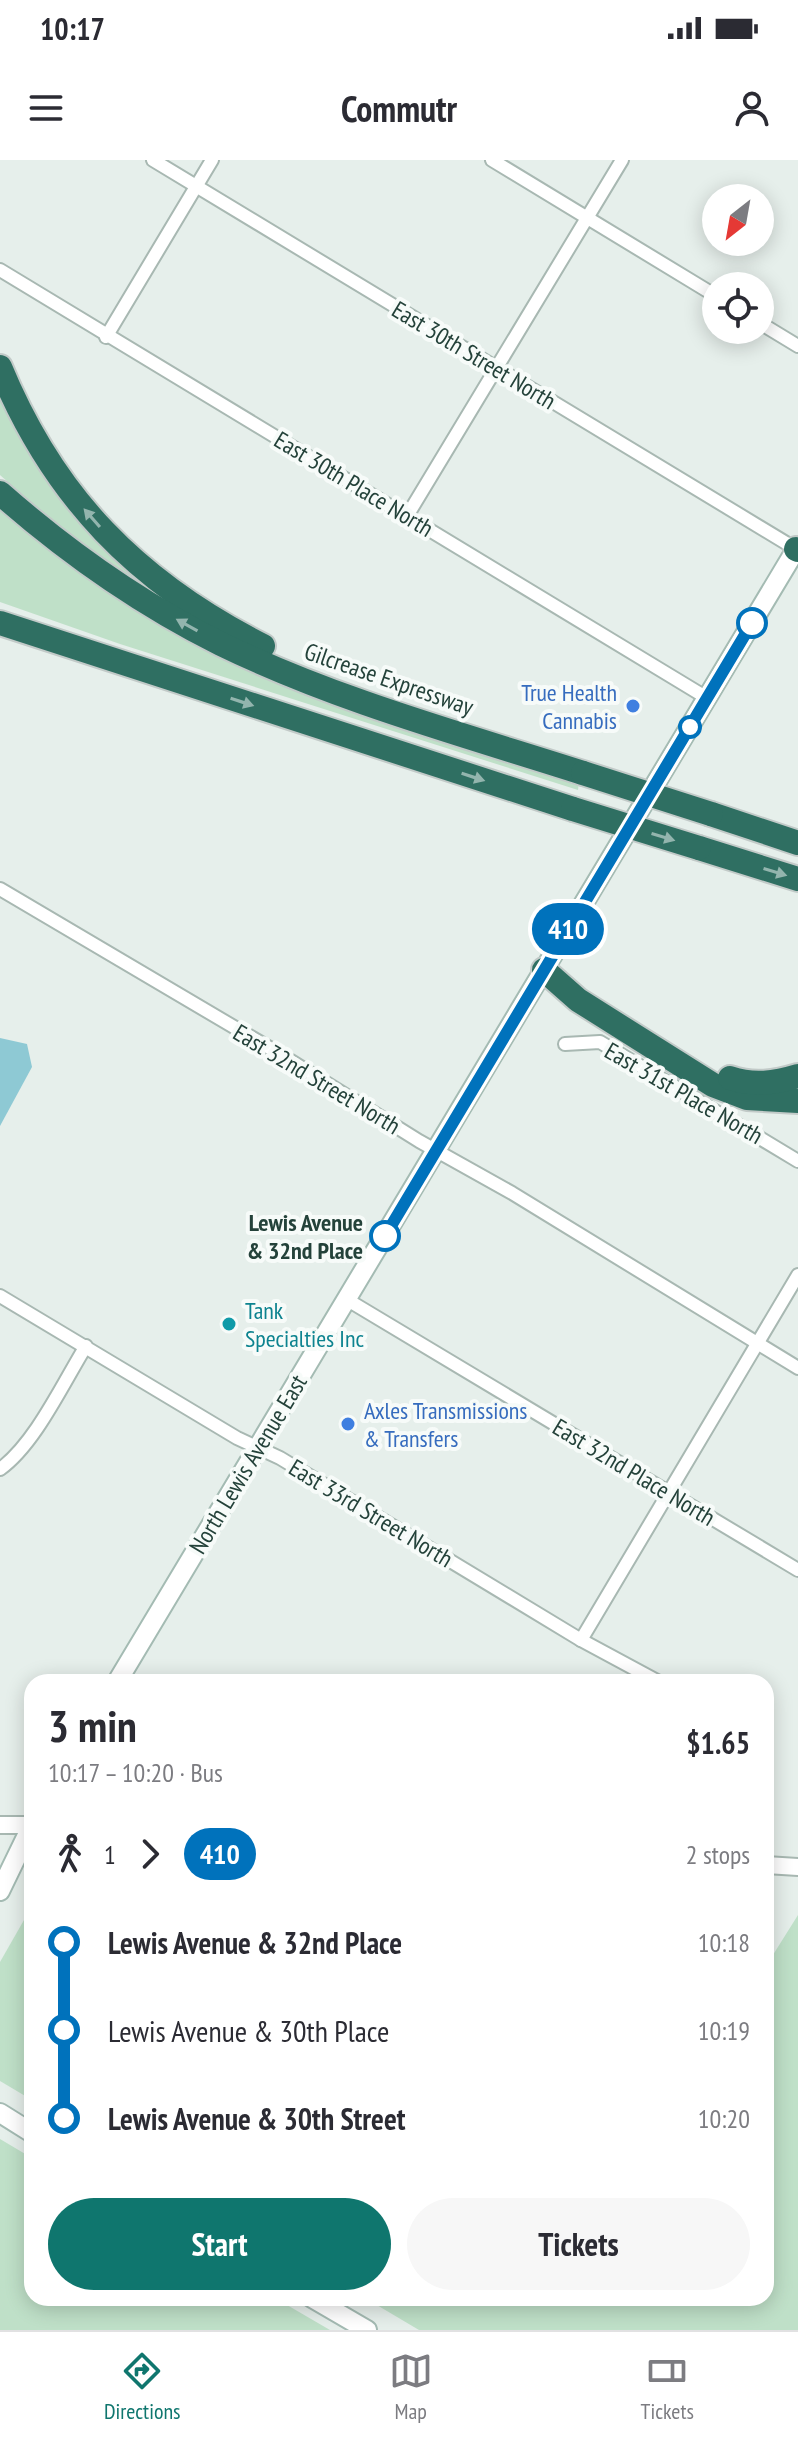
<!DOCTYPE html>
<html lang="en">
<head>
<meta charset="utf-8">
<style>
	:root { --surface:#fff; --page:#f7f7f7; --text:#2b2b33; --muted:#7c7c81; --line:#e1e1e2; --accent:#0f766e }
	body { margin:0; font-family:"PT Sans Narrow",sans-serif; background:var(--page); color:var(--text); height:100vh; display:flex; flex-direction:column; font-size:30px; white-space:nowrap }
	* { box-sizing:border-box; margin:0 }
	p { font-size:26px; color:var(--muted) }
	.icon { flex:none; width:44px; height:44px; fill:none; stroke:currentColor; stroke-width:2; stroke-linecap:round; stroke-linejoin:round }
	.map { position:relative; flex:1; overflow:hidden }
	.panel { position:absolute; left:24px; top:1514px; width:750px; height:632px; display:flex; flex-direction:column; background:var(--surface); border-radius:24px; box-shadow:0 4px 20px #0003 }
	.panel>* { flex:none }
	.badge { padding:0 16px; border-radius:26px; font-size:28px; line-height:52px }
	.needle { width:52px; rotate:211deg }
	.fabs { position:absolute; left:702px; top:24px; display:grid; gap:16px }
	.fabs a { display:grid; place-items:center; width:72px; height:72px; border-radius:50%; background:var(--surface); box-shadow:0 4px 20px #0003; font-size:40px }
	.map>.badge { position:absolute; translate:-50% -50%; box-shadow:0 0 0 4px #fff }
	.legs { display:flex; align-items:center; gap:12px; height:88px; padding:0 24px; font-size:26px }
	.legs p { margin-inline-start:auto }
	.overview { display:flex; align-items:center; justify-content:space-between; height:136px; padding:0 24px }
	h1 { font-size:44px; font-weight:600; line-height:60px }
	.button { display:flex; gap:16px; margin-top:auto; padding:16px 24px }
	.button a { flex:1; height:92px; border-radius:48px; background:var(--accent); color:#fff; font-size:32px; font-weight:600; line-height:92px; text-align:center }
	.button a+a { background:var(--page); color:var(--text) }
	ul { padding:0 24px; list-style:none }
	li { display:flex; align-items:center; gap:28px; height:88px; font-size:30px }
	li i { display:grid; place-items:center; width:12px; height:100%; margin:0 10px; background:currentColor }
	li i::after { content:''; width:20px; height:20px; margin:-10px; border:6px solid; border-radius:50%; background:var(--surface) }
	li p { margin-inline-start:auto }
	li:first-child i { background:linear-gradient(#0000 50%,currentColor 0) }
	li:last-child i { background:linear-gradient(currentColor 50%,#0000 0) }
	.status { display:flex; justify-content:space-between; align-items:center; height:56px; padding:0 40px; background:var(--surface); direction:ltr }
	.status svg { height:22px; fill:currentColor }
	header { display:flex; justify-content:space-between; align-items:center; height:104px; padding:0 24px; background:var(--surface); font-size:36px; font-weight:600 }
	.menu { display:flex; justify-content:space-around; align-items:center; height:112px; border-top:2px solid var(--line); background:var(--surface); font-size:22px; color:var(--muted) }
	.menu a { display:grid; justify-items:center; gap:4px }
	.menu .active { color:var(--accent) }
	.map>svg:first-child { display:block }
</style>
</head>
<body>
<div class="status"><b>10:17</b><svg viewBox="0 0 49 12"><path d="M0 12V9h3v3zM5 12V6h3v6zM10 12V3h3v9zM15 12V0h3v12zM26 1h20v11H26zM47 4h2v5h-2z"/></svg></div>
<header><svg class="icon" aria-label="menu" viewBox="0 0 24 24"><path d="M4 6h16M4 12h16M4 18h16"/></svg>Commutr<svg class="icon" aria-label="person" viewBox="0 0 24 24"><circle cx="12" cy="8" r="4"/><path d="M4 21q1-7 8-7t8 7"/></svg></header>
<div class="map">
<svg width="798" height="2170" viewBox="0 0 798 2170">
	<rect width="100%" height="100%" fill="#e6efeb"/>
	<g fill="#bfe0c8">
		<polygon points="0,223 142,418 139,424 51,360 0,315"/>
		<polygon points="0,343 126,442 579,622 578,630 120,484 0,442"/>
		<polygon points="32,1746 32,1940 0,1921 0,1802"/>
		<polygon points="798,1755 798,2170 419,2170 365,2138 766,2138 766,1806"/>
		<polygon points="0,1979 32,1998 32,2138 275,2138 330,2170 0,2170"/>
	</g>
	<polygon fill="#8ec9d4" points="0,878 27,884 32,907 0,966"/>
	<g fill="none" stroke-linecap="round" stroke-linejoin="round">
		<defs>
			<g id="minor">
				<polyline points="153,0 796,389"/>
				<polyline points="492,0 716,136"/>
				<polyline points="0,110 707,538"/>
				<polyline points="760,163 798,186"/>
				<polyline points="106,177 212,0"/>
				<polyline points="407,356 622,0"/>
				<polyline points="0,729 283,896 419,981 512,1033 798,1208"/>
				<polyline points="565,884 600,882 798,1001"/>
				<polyline points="0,1136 237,1278 280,1298 581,1480 659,1522"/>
				<polyline points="346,1139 798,1410"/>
				<path d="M0,1309C35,1284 63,1223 86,1186"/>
				<polyline points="581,1480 798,1115"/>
			</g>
			<g id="tertiary">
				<polyline points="0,1665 32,1665"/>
				<polyline points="766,1705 798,1707"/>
			</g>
			<g id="secondary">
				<polyline points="117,1522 798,386"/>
				<polyline points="0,1731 32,1665"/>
				<polyline points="0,1953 32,1973"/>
				<polyline points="312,2138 367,2170"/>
			</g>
			<g id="motorway">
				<path d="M0,207C54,338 137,422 263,486"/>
				<path d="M0,333C67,392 141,444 221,484C336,540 461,574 583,613"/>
				<polyline points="796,389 798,390"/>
				<polyline points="0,463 573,649"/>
				<polyline points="711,654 798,683"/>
				<polyline points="699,688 798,719"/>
				<polyline points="544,810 578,840 713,925 747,938 798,941"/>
				<path d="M730,918C753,926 775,923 798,916"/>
			</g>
		</defs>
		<use href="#minor" stroke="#a8b8b2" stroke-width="16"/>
		<use href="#tertiary" stroke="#a8b8b2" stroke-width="20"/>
		<use href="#secondary" stroke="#a4bbb3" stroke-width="22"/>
		<use href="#motorway" stroke="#c2cac8" stroke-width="28"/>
		<use href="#minor" stroke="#fff" stroke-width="12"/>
		<use href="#tertiary" stroke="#fff" stroke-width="16"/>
		<use href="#secondary" stroke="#fff" stroke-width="18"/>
		<use href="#motorway" stroke="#2f6f62" stroke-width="24"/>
		<defs>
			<g id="motorway-bridge">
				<polyline points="583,613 711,654"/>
				<polyline points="573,649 699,688"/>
			</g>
		</defs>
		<use href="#motorway-bridge" stroke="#c2cac8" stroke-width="28" stroke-linecap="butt"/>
		<use href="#motorway-bridge" stroke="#2f6f62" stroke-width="24"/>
	</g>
	<defs><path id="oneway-solid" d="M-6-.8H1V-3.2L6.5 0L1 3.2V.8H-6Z" transform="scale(2)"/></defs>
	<g fill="#93b5ae">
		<use href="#oneway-solid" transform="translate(92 358) rotate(-131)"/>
		<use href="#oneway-solid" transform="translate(187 465) rotate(-151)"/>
		<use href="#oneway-solid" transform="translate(242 542) rotate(18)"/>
		<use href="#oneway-solid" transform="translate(473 617) rotate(18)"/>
		<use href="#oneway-solid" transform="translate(663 677) rotate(17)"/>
		<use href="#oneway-solid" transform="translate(775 712) rotate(17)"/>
	</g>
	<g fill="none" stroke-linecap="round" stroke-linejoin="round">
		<defs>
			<polyline id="line-1" points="385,1076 752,463"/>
		</defs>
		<use href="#line-1" stroke="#fff" stroke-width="18"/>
		<use href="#line-1" stroke="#0072bc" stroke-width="12"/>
	</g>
	<g fill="#fff" stroke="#0072bc" stroke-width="4">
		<circle cx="752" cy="463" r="14"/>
		<circle cx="690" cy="567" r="10"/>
		<circle cx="385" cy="1076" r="14"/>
	</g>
	<g fill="#3f7fe0" stroke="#f7fbf9" stroke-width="3">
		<circle cx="633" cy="546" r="8"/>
		<circle cx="348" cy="1264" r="8"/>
	</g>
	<circle fill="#0f9aa8" stroke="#f7fbf9" stroke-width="3" cx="229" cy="1164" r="8"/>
	<g text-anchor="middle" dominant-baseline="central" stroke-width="8" stroke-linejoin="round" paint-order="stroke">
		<g font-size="24" fill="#24423a" stroke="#f7fbf9">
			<text transform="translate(474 195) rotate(31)">East 30th Street North</text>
			<text transform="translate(354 324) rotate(31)">East 30th Place North</text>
			<text transform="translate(389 519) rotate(19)">Gilcrease Expressway</text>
			<text transform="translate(317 919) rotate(31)">East 32nd Street North</text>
			<text transform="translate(684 933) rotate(30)">East 31st Place North</text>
			<text transform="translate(248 1304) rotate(-59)">North Lewis Avenue East</text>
			<text transform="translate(634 1312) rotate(31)">East 32nd Place North</text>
			<text transform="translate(371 1353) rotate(31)">East 33rd Street North</text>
		</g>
		<g font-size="24" fill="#366cbe" stroke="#f7fbf9" text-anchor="end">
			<text x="617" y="532">True Health<tspan x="617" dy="28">Cannabis</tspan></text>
			<text x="364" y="1250" text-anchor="start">Axles Transmissions<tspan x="364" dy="28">&amp; Transfers</tspan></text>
		</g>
		<g font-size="24" font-weight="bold" fill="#24423a" stroke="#f7fbf9" text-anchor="end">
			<text x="363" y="1062">Lewis Avenue<tspan x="363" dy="28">&amp; 32nd Place</tspan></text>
		</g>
		<g font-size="24" fill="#0d838f" stroke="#f7fbf9" text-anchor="start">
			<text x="245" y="1150">Tank<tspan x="245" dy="28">Specialties Inc</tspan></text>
		</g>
	</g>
</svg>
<div class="fabs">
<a><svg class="needle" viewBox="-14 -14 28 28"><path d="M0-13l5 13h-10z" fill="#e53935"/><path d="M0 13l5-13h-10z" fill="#7c7c81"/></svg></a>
<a><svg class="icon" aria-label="locate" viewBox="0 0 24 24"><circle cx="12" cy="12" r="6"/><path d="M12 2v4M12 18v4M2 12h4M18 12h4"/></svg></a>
</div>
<b class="badge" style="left:568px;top:769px;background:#0072bc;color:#fff">410</b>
<section class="panel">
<div class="overview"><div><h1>3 min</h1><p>10:17 – 10:20 · Bus</p></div><b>$1.65</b></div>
<div class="legs"><svg class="icon" aria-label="walk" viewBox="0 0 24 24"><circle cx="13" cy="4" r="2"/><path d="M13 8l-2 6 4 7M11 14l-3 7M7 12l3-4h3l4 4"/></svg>1<svg class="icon" aria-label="forward" viewBox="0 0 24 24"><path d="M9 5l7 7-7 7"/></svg><b class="badge" style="background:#0072bc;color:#fff">410</b><p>2 stops</p></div>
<ul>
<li><i style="color:#0072bc"></i><b>Lewis Avenue &amp; 32nd Place</b><p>10:18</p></li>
<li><i style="color:#0072bc"></i><span>Lewis Avenue &amp; 30th Place</span><p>10:19</p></li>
<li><i style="color:#0072bc"></i><b>Lewis Avenue &amp; 30th Street</b><p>10:20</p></li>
</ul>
<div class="button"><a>Start</a><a>Tickets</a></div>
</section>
</div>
<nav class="menu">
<a class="active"><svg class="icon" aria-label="directions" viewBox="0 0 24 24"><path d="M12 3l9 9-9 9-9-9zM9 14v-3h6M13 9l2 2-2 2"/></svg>Directions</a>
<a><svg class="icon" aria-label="map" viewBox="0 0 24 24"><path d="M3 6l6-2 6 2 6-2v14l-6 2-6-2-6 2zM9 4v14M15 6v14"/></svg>Map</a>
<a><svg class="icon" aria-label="tickets" viewBox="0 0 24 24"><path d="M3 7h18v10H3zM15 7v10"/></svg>Tickets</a>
</nav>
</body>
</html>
